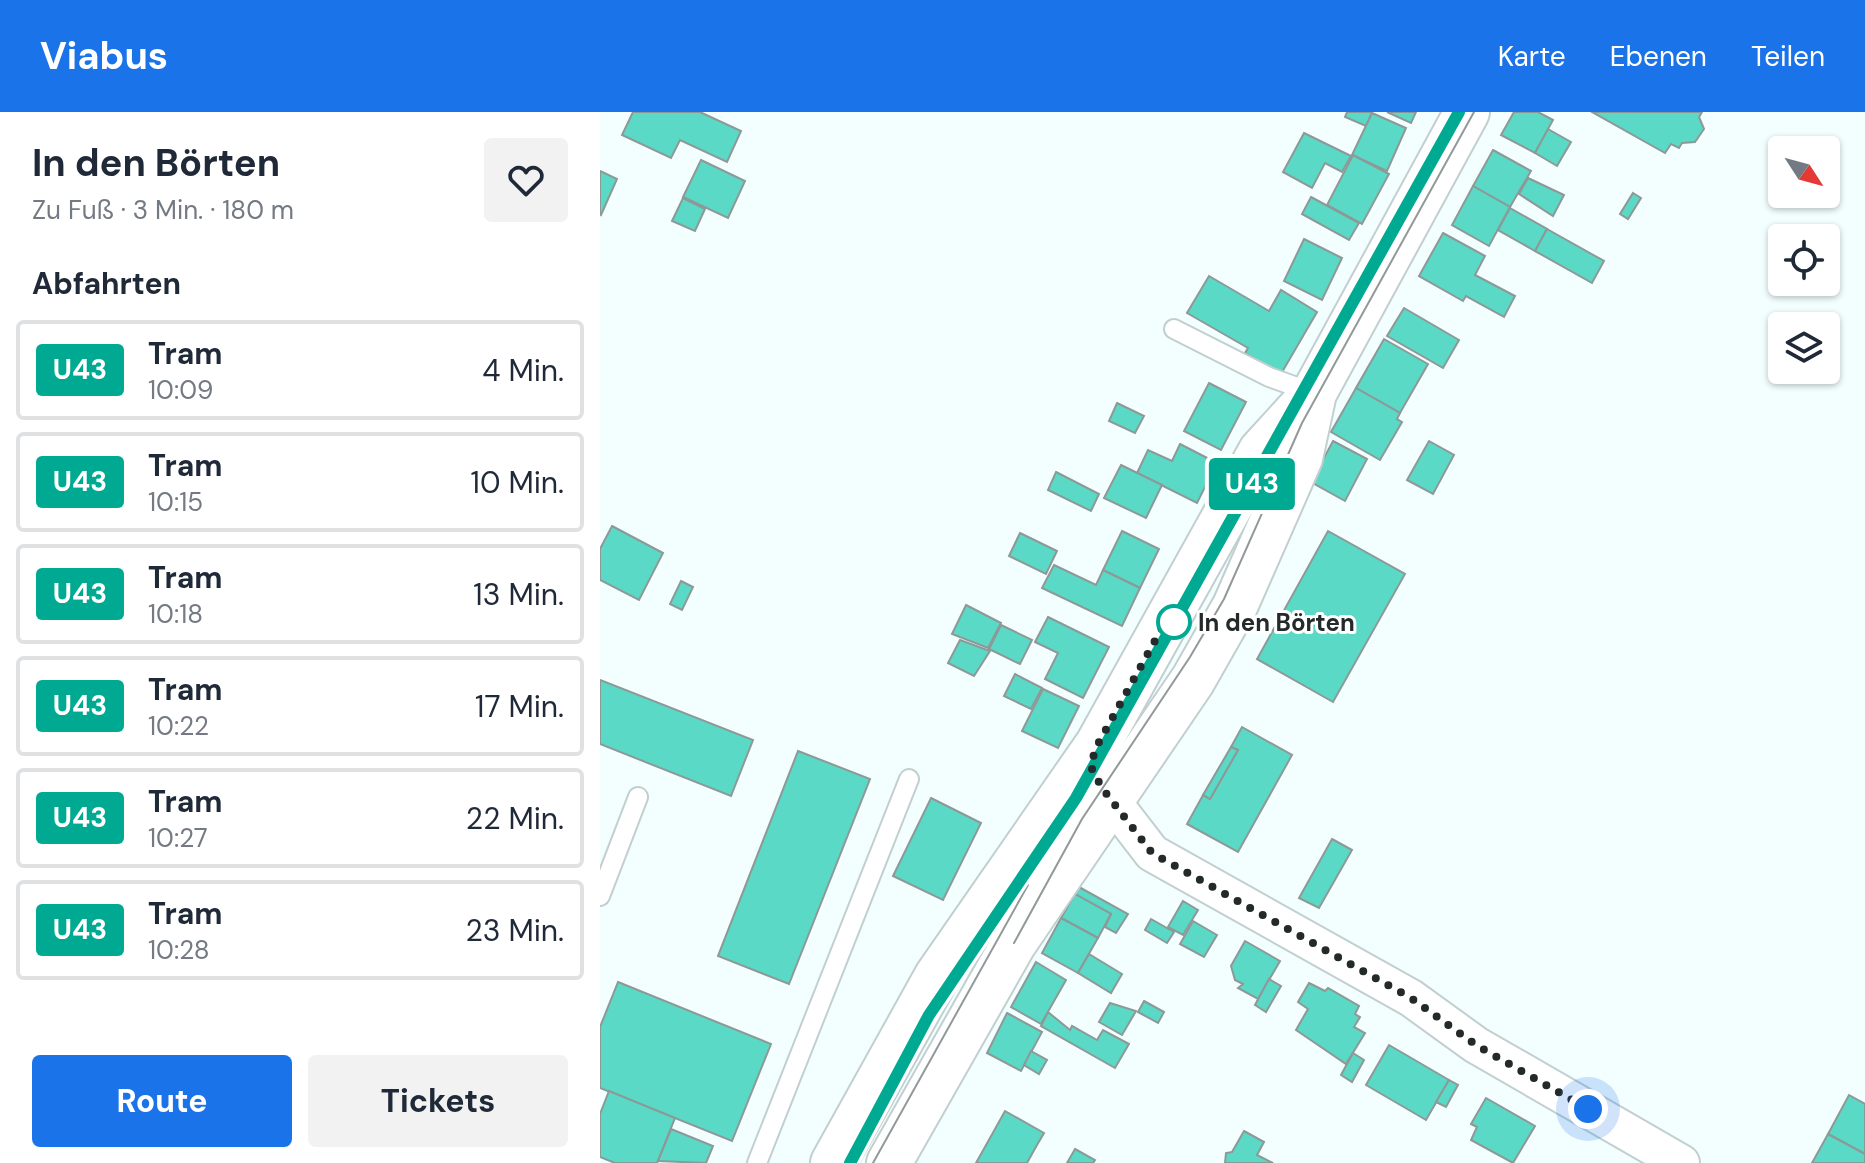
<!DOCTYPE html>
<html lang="de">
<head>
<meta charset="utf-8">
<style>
	:root { --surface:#fff; --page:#f2f2f3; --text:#1f2937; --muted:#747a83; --line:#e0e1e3; --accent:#1a73e8 }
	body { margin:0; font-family:"DM Sans",sans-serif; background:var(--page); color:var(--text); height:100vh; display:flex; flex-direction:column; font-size:30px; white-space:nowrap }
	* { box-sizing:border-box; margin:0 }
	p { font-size:26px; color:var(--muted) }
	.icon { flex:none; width:44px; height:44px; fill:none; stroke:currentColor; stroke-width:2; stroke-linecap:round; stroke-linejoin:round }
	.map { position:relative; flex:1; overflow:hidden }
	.details { display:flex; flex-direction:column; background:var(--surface); width:600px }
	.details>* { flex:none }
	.badge { padding:0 16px; border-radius:6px; font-size:28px; line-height:52px }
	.needle { width:52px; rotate:126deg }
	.tools { position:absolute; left:1168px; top:24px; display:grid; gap:16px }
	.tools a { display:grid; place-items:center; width:72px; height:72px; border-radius:8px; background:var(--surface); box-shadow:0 2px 6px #0004; font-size:40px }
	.you { position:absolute; width:40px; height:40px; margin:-20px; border:6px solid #fff; border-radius:50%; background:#1a73e8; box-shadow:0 0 0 12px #1a73e833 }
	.map>.badge { position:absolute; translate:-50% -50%; box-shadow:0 0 0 4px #fff }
	h2 { padding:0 32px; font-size:30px; line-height:72px }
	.round { display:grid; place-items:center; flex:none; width:84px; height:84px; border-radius:8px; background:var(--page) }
	.head { display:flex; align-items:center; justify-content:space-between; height:136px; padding:0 32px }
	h1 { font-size:38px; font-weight:700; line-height:60px }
	.primary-button { display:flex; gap:16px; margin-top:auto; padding:16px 32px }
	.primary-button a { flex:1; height:92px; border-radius:8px; background:var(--accent); color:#fff; font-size:32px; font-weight:700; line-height:92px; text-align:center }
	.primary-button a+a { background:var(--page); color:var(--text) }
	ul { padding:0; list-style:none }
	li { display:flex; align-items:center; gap:24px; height:100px; margin:0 16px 12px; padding:0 16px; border:4px solid var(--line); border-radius:8px }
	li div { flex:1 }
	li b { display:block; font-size:30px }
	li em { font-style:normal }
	li .badge { min-width:88px; font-weight:700; text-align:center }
	header { display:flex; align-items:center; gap:48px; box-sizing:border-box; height:112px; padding:0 40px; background:var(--accent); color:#fff }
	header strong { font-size:38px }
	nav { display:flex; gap:44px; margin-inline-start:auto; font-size:28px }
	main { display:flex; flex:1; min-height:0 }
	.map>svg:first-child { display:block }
</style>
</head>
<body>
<header>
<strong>Viabus</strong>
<nav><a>Karte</a><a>Ebenen</a><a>Teilen</a></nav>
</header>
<main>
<section class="details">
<div class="head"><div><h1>In den Börten</h1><p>Zu Fuß · 3 Min. · 180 m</p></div><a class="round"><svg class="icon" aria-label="heart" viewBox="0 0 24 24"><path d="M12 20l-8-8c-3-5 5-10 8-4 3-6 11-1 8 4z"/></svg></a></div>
<h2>Abfahrten</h2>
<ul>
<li><span class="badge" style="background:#00a991;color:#fff">U43</span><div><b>Tram</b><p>10:09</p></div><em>4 Min.</em></li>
<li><span class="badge" style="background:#00a991;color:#fff">U43</span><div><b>Tram</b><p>10:15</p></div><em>10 Min.</em></li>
<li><span class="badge" style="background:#00a991;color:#fff">U43</span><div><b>Tram</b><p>10:18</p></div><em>13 Min.</em></li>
<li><span class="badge" style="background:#00a991;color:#fff">U43</span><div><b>Tram</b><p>10:22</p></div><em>17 Min.</em></li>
<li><span class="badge" style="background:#00a991;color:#fff">U43</span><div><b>Tram</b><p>10:27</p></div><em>22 Min.</em></li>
<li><span class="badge" style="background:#00a991;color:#fff">U43</span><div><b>Tram</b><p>10:28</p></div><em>23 Min.</em></li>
</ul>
<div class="primary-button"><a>Route</a><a>Tickets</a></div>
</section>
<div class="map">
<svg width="1265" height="1051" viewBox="0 0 1265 1051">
	<rect width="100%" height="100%" fill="#f3feff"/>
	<g fill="#5ad9c6" stroke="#8d9997" stroke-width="2">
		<polygon points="33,0 100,0 141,19 127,50 80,28 71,46 22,23"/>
		<polygon points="747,0 770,0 772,1 766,14 745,5"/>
		<polygon points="787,0 816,0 811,11"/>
		<polygon points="914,0 938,0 953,8 935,41 901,23"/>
		<polygon points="992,0 1102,0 1099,5 1104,17 1095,30 1082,31 1079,36 1071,32 1065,41"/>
		<polygon points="772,1 806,16 787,59 752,43"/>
		<polygon points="948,17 971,30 957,54 935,41"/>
		<polygon points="704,21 751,44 742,60 725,51 712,76 683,60"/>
		<polygon points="893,38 931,59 910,95 873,74"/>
		<polygon points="753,43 789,62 762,112 727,93"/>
		<polygon points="101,48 145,69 128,106 83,85"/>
		<polygon points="0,59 17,67 1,103 0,102"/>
		<polygon points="928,66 964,83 953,104 919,82"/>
		<polygon points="873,74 910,95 889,134 852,113"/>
		<polygon points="1033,81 1041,86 1028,107 1020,102"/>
		<polygon points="711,85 759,111 749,128 702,102"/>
		<polygon points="83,86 105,97 95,119 72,109"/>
		<polygon points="910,96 947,117 935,139 898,118"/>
		<polygon points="947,117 1004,149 992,171 935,139"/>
		<polygon points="843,121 885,144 875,163 915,184 904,205 866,184 863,189 819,164"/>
		<polygon points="704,127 742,146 722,188 684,169"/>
		<polygon points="609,164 669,199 681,178 717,200 681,262 645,241 648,236 587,201"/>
		<polygon points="804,196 859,228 843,256 787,224"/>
		<polygon points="784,227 828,252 800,301 756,276"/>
		<polygon points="609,271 646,290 621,338 584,319"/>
		<polygon points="756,276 800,301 797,307 802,310 780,348 731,320"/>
		<polygon points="517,291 544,304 535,321 509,309"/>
		<polygon points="733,329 767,347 745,389 711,370"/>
		<polygon points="829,329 854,343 833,382 807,368"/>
		<polygon points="580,332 617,351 597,391 537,361 548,338 572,349"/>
		<polygon points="521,353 562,373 546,406 504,386"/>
		<polygon points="456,360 499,382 491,399 448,378"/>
		<polygon points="12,414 63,441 39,488 0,468 0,437"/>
		<polygon points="522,419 559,437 540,476 503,458"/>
		<polygon points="728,419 805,462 733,590 657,547"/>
		<polygon points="420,421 457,439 446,462 409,444"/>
		<polygon points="454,453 496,473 503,458 540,476 522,514 442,476"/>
		<polygon points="81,469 93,475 82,498 70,492"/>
		<polygon points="366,493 401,511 388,536 352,522"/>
		<polygon points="448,505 509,535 483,586 445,567 458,541 435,530"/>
		<polygon points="401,513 432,528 420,552 389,537"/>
		<polygon points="360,528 390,539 374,564 348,551"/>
		<polygon points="415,562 442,576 431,597 404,584"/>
		<polygon points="0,568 153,628 131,684 0,632"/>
		<polygon points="443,577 479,594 458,636 422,619"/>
		<polygon points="642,615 692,643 638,740 587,712 603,683 610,687 638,638 631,635"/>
		<polygon points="631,635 638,638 610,687 603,683"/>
		<polygon points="198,639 270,667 189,872 118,844"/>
		<polygon points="331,686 381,711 343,788 293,764"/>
		<polygon points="732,727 752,738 719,796 699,786"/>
		<polygon points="479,775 528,802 516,821 505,815 511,802 475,782"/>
		<polygon points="475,782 511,802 498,826 461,806"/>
		<polygon points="583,789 598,798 583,823 568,815"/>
		<polygon points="461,806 498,826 478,861 442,841"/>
		<polygon points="551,807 574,820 567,831 545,818"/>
		<polygon points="593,809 617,823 604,845 580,832"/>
		<polygon points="645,829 680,849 658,887 638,876 643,872 635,868 631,854"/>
		<polygon points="489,842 522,862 511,881 478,861"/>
		<polygon points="436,850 466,868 441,912 411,895"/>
		<polygon points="669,867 681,874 666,900 655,893"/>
		<polygon points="18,870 171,932 132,1029 0,976 0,915"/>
		<polygon points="709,871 725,879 728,876 759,894 755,902 760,905 754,915 765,921 746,952 696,918 708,897 698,890"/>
		<polygon points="544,889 564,900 558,911 538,900"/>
		<polygon points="510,891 536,899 522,923 499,910"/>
		<polygon points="448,900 470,918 472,914 497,928 503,918 529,932 515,956 441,914"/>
		<polygon points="407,901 442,920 421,959 387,941"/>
		<polygon points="789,933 849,968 826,1008 766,973"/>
		<polygon points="431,939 447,948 439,962 424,953"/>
		<polygon points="753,941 764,948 752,970 741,963"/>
		<polygon points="849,968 858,973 846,995 836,990"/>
		<polygon points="9,979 75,1006 57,1051 15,1051 0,1045 0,1002"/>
		<polygon points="1249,983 1265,992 1265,1042 1228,1022"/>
		<polygon points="886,986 935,1014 913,1051 871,1028 877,1015 871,1012"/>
		<polygon points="405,999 444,1021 437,1033 427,1051 376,1051"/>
		<polygon points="71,1017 113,1034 106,1051 58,1049"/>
		<polygon points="644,1019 664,1030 657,1043 673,1051 625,1051 626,1041 632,1040"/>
		<polygon points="1228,1022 1265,1042 1265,1051 1212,1051"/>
		<polygon points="475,1037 495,1048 493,1051 467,1051"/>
	</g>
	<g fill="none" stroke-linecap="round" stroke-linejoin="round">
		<defs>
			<g id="service">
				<polyline points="574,217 669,265 711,280"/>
				<polyline points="0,784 38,685"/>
				<polyline points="157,1051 309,667"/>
			</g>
			<polyline id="minor" points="512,689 552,741 811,886 876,933 1081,1051"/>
			<g id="secondary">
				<polyline points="233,1051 337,864 498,632 661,339 714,281"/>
				<polyline points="289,1051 414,831 593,568 635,494 700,346 714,281 867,0"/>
			</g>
		</defs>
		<use href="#service" stroke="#c2cfd0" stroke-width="22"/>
		<use href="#minor" stroke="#c2cfd0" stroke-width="40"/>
		<use href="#secondary" stroke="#c2cfd0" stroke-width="48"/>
		<use href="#service" stroke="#fff" stroke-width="18"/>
		<use href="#minor" stroke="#fff" stroke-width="36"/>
		<use href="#secondary" stroke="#fff" stroke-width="44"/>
		<g stroke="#91999a" stroke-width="2">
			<polyline points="414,831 482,707 590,545 624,487 702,311 874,0"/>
			<polyline points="250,1051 329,903 476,686 859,0"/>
			<polyline points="273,1051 428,773"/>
		</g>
	</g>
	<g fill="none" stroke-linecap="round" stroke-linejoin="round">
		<defs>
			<polyline id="line" points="250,1051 329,903 476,686 859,0"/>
		</defs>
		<use href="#line" stroke="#fff" stroke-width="18"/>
		<use href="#line" stroke="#00a991" stroke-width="12"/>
		<polyline stroke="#242929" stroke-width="8" stroke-dasharray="0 14.4" points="574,510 562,516 498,632 490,653 502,676 552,741 811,886 876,933 988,997"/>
	</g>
	<circle fill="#fff" stroke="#00a991" stroke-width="4" cx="574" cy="510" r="16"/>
	<g text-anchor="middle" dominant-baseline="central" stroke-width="6" stroke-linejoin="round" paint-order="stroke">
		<g font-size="24" font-weight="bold" fill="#242929" stroke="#fff" text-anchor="start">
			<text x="598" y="510">In den Börten</text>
		</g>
	</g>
</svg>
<div class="tools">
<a><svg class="needle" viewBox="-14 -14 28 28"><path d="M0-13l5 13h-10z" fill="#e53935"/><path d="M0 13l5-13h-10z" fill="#747a83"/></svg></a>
<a><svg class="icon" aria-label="locate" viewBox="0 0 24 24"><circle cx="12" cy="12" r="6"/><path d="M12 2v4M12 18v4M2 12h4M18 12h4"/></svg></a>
<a><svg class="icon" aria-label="layers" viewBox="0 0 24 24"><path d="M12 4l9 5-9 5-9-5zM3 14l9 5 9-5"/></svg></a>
</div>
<div class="you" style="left:988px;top:997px"></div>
<b class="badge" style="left:652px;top:372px;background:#00a991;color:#fff">U43</b>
</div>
</main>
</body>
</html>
